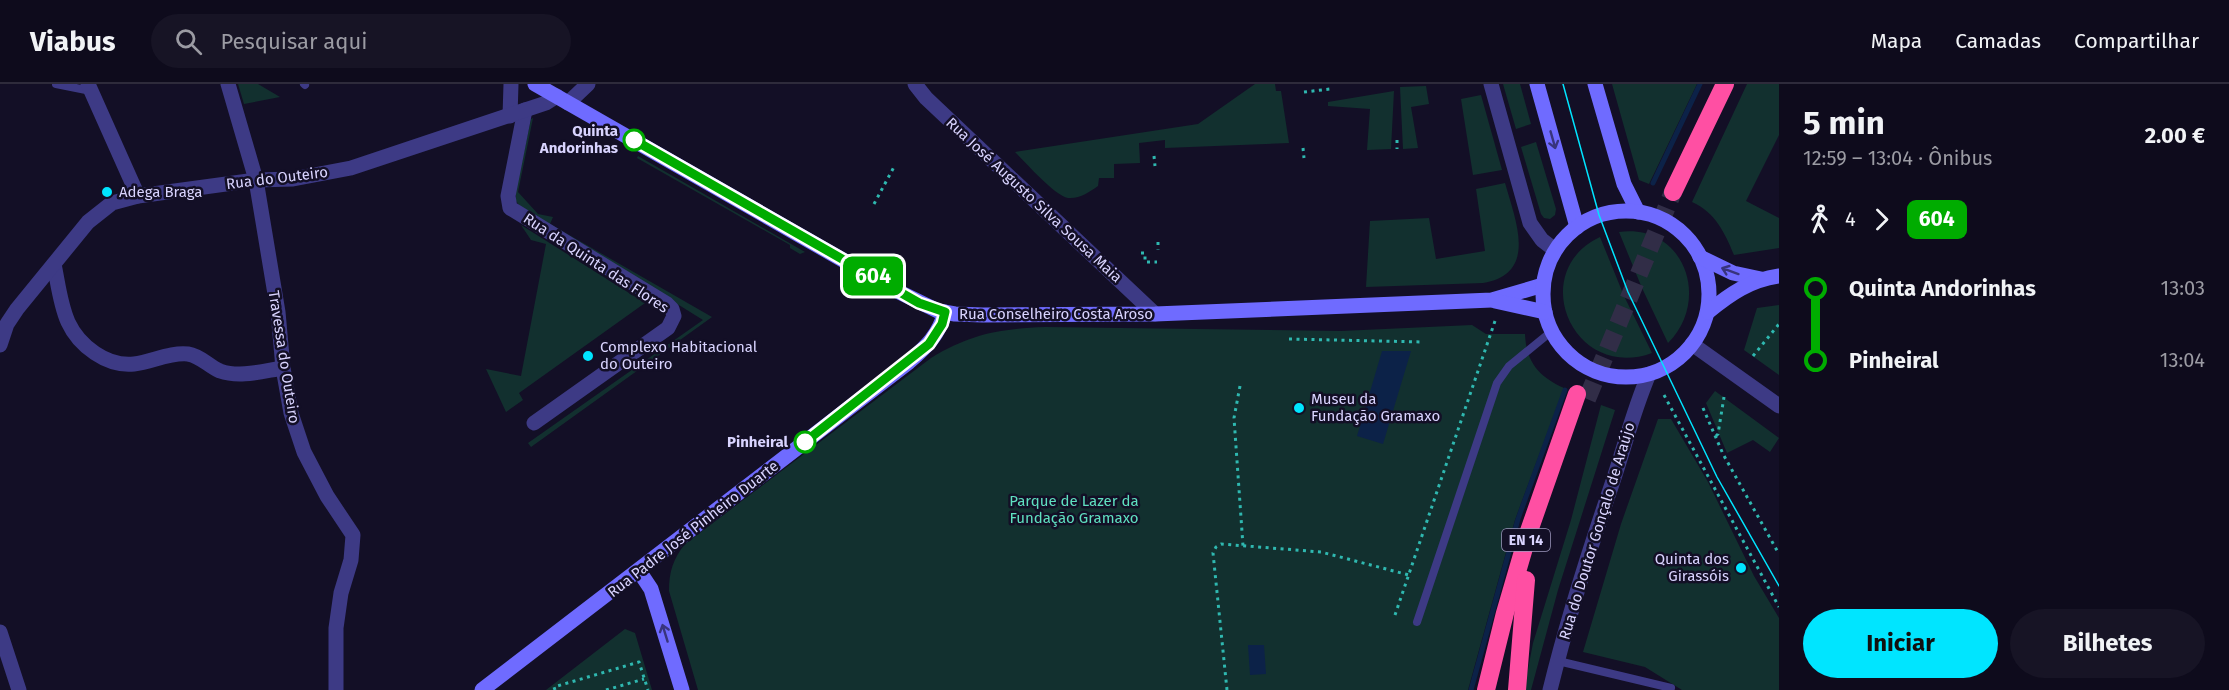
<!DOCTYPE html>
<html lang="pt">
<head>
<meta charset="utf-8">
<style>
	:root { --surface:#0e0b1c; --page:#171425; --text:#f1f3f6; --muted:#9b9ba3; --line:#2e2b3b; --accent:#00e5ff }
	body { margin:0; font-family:"Fira Sans",sans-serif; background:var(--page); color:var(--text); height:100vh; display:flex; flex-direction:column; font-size:22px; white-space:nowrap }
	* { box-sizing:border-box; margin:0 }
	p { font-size:20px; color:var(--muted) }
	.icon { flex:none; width:33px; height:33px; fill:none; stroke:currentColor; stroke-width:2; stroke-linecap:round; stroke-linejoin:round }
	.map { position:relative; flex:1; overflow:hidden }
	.panel { display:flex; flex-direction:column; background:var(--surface); width:450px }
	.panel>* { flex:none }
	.badge { padding:0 12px; border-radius:9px; font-size:21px; line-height:39px }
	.map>.badge { position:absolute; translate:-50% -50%; box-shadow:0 0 0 3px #fff }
	.legs { display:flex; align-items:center; gap:9px; height:66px; padding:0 24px; font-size:20px }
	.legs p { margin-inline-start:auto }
	.headline { display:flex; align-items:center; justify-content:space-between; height:102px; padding:0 24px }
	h1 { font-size:33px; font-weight:700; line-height:45px }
	.cta { display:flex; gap:12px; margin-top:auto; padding:12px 24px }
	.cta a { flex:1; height:69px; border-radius:36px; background:var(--accent); color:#111; font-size:24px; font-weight:700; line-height:69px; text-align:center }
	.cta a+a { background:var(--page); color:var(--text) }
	ul { padding:0 24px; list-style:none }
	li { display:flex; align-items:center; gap:21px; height:72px; font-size:22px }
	li i { display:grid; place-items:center; width:9px; height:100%; margin:0 8px; background:currentColor }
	li i::after { content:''; width:15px; height:15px; margin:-8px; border:4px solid; border-radius:50%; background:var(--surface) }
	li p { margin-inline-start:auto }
	li:first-child i { background:linear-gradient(#0000 50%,currentColor 0) }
	li:last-child i { background:linear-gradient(currentColor 50%,#0000 0) }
	header { display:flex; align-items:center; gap:36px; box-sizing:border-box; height:84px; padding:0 30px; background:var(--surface); border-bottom:2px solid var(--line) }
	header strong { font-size:28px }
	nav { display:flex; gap:33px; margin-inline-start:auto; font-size:21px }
	.search { width:420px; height:54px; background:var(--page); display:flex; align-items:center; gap:15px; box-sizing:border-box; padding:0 21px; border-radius:33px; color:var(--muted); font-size:22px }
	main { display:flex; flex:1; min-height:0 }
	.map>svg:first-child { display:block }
</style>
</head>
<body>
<header>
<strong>Viabus</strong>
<div class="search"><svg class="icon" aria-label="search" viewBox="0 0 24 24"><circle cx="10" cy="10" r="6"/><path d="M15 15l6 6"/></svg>Pesquisar aqui</div>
<nav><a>Mapa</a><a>Camadas</a><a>Compartilhar</a></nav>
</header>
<main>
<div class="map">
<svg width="1779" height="606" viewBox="0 0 1779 606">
	<rect width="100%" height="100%" fill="#130f26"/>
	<g fill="#12302f">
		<polygon points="238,0 258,0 280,13 244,20"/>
		<path d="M1255,0H1277H1275L1276,7H1281L1289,59L1165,64V56L1139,59L1140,79L1114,80V94H1099L1098,102C1089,108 1080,115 1068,114C1054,111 1026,79 1015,68L1198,40Z"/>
		<polygon points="1503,0 1520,0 1531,40 1516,45"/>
		<polygon points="1612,0 1697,0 1649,100 1639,96"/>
		<path d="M1747,0H1779V51L1746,117L1779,134V164L1734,171C1725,149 1715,128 1692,118Z"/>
		<polygon points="1426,2 1429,20 1411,23 1418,64 1403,65 1400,3"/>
		<polygon points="1394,7 1391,65 1367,66 1370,25 1328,22 1328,18"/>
		<polygon points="1481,11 1502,86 1473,91 1461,15"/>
		<polygon points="533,34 518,108 538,130 553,133 550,140 712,233 531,363 528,359 703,236 520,122 516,117 516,106 531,35"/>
		<polygon points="1536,58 1556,125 1555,131 1550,135 1544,134 1541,130 1521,63"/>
		<polygon points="638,72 805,168 800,170 790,164 790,161 637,74"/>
		<path d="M1505,99C1515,135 1539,190 1483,199L1366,203L1370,137L1429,134L1436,175L1485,167L1476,105Z"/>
		<polygon points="521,141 645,219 519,309 523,316 506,328 486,285 521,292 546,160 531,156"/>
		<path d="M1619,148C1683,139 1712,215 1668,259L1642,204Z"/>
		<path d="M1600,153L1624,212L1652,269C1573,298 1526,188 1600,153Z"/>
		<polygon points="1779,221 1779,291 1744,266 1757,224"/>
		<path d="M1472,241L1486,250H1525C1526,278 1539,293 1564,304L1515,436L1468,606H698L669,507C669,488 673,475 685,460L931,274C971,250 999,245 1045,243L1341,247Z"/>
		<polygon points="1715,307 1779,354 1770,368 1753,356 1727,369 1706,319"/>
		<polygon points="1601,321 1615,326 1558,506 1531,606 1524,606 1533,559 1571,436"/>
		<polygon points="1658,335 1671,335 1708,398 1754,492 1779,534 1779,606 1682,606 1645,583 1583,568 1621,440"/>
		<polygon points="625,545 635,549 652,606 546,606"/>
	</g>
	<g fill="#0c2248">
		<polygon points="1382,267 1411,267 1383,360 1357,352"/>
		<polygon points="1248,561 1264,561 1266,590 1250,591"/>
	</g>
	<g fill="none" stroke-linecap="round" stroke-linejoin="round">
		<g stroke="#0c2248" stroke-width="5">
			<polyline points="1653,99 1700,0"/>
			<polyline points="1471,606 1518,435 1565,306"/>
		</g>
		<polyline stroke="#312d47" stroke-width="18" stroke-dasharray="18 9" stroke-linecap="butt" points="1587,315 1673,108"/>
		<g stroke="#2fb8b0" stroke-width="3" stroke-dasharray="3 4.5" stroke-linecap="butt">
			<polyline points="1304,8 1330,5"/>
			<polyline points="1397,56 1397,65"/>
			<polyline points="1303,64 1304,74"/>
			<polyline points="1154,72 1155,82"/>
			<polyline points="874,120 895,81"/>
			<polyline points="1158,158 1158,166"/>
			<polyline points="1141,169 1145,169 1145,178 1157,178"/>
			<polyline points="1289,255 1423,258"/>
			<polyline points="1753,272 1779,240"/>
			<polyline points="1240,302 1234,334 1243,462"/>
			<polyline points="1664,311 1779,523"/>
			<polyline points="1703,324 1723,370 1779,470"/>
			<polyline points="1716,352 1718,350 1724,313"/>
			<polyline points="1395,531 1495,237"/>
			<polyline points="555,606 554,603 639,578 648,606"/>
			<polyline points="606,606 644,595"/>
			<polyline points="1227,606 1213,469 1216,463 1221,460 1321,468 1409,491"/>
		</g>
		<g stroke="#3d3a85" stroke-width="8">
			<polyline points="56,0 91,7"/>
			<polyline points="304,0 305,1"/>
			<polyline points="1417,538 1497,299 1509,282 1552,247"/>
			<polyline points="1558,577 1671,604"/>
		</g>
		<g stroke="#3d3a85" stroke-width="15">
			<polyline points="88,0 138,112"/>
			<polyline points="228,0 256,96 278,228 283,284 291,329 304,368 327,412 353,451 351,476 341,509 336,544 336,606"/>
			<polyline points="915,0 926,14 1155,230"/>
			<polyline points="1491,0 1530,139 1542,156 1555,166"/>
			<polyline points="568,19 588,0"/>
			<polyline points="525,26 508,112 510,124 667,220 672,225 674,232 668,244 534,339"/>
			<polyline points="510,32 511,0"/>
			<path d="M54,180C58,199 60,220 68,238C79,262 107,283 134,280C152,278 170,268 188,270C201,272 208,282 220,287C240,294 263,287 283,284"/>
			<polyline points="1692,260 1779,322"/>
			<polyline points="0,261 7,240 17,225 88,138 112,119 138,112 256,96 293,95 351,84 546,19 557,12"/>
			<polyline points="0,548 19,606"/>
			<path d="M1550,606C1567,537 1588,470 1611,403C1624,365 1633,327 1649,290"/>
		</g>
		<g stroke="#6f6bff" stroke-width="15">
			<polyline points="535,0 897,207 938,227 955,230 983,231 1155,230 1492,216 1543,201"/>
			<polyline points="1537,0 1577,143"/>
			<polyline points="1595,0 1624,100 1638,128"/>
			<circle cx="1626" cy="210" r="83"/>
			<polyline points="1700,173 1733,189 1761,195"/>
			<polyline points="1495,217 1545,228"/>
			<path d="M1708,228C1730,210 1750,196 1779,192"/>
			<polyline points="639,487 651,505 682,606"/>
			<path d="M482,606C625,497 768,388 909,278C926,263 939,251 945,228"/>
		</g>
		<g stroke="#ff4fa3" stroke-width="18">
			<polyline points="1673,108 1725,0"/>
			<polyline points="1486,606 1505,529 1529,447 1577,310"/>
			<polyline points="1517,606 1526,496"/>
		</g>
		<polyline stroke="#00e5ff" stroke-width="1.5" points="1563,0 1599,131 1628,208 1717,393 1779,502"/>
	</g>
	<defs><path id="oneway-shaft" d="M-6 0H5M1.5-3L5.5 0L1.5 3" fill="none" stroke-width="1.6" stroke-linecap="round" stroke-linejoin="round" transform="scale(1.5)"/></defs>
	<g stroke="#38347d">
		<use href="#oneway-shaft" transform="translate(1553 56) rotate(74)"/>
		<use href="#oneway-shaft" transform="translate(1730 187) rotate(-160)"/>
		<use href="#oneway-shaft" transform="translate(665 549) rotate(-107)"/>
	</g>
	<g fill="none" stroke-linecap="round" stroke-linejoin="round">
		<defs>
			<polyline id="line-1" points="634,56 919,219 945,228 942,240 929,260 805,358"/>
		</defs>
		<use href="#line-1" stroke="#fff" stroke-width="14"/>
		<use href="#line-1" stroke="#00ac00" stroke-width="9"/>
	</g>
	<g fill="#fff" stroke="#00ac00" stroke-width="3">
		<circle cx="634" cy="56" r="10"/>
		<circle cx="805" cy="358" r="10"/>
	</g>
	<g fill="#00e5ff" stroke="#130f26" stroke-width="2">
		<circle cx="107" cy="108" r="6"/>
		<circle cx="588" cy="272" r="6"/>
		<circle cx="1299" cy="324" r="6"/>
		<circle cx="1741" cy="484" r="6"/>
	</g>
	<g text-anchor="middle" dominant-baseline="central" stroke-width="5" stroke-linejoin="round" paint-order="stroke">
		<rect fill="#130f26" stroke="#9e99be" stroke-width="1.5" x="1502" y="445" width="48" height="22" rx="4.5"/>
		<g font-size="14" font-weight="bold" fill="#d9d4ff">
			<text x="1526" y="456">EN 14</text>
		</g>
		<g font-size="15" font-weight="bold" fill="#d9d4ff" stroke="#130f26" text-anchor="end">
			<text x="618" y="47">Quinta<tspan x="618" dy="17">Andorinhas</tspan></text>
			<text x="788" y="358">Pinheiral</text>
		</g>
		<g font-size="15" fill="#d9d4ff" stroke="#130f26">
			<text transform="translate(277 94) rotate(-7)">Rua do Outeiro</text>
			<text transform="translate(1034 116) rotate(43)">Rua José Augusto Silva Sousa Maia</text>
			<text transform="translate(596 179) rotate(33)">Rua da Quinta das Flores</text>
			<text x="1056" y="230">Rua Conselheiro Costa Aroso</text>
			<text transform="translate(284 273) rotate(81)">Travessa do Outeiro</text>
			<text transform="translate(693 445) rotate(-38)">Rua Padre José Pinheiro Duarte</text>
			<text transform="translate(1597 447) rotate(-73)">Rua do Doutor Gonçalo de Araújo</text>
		</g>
		<g font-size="15" fill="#d9d4ff" stroke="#130f26" text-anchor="start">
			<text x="119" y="108">Adega Braga</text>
			<text x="600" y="263">Complexo Habitacional<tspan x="600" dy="17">do Outeiro</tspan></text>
			<text x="1311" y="315">Museu da<tspan x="1311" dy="17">Fundação Gramaxo</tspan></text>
			<text x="1729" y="475" text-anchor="end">Quinta dos<tspan x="1729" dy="17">Girassóis</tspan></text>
		</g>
		<g font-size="15" fill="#5fe0c0" stroke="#130f26">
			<text x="1074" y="417">Parque de Lazer da<tspan x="1074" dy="17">Fundação Gramaxo</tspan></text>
		</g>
	</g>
</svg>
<b class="badge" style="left:873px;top:192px;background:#00ac00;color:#fff">604</b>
</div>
<section class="panel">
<div class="headline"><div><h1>5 min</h1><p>12:59 – 13:04 · Ônibus</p></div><b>2.00 €</b></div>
<div class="legs"><svg class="icon" aria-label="walk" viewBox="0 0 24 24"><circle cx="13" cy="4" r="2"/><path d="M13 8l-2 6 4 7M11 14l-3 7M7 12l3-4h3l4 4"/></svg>4<svg class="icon" aria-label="forward" viewBox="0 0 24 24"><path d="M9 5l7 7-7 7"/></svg><b class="badge" style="background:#00ac00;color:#fff">604</b></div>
<ul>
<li><i style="color:#00ac00"></i><b>Quinta Andorinhas</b><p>13:03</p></li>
<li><i style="color:#00ac00"></i><b>Pinheiral</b><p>13:04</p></li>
</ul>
<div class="cta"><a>Iniciar</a><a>Bilhetes</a></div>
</section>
</main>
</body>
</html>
